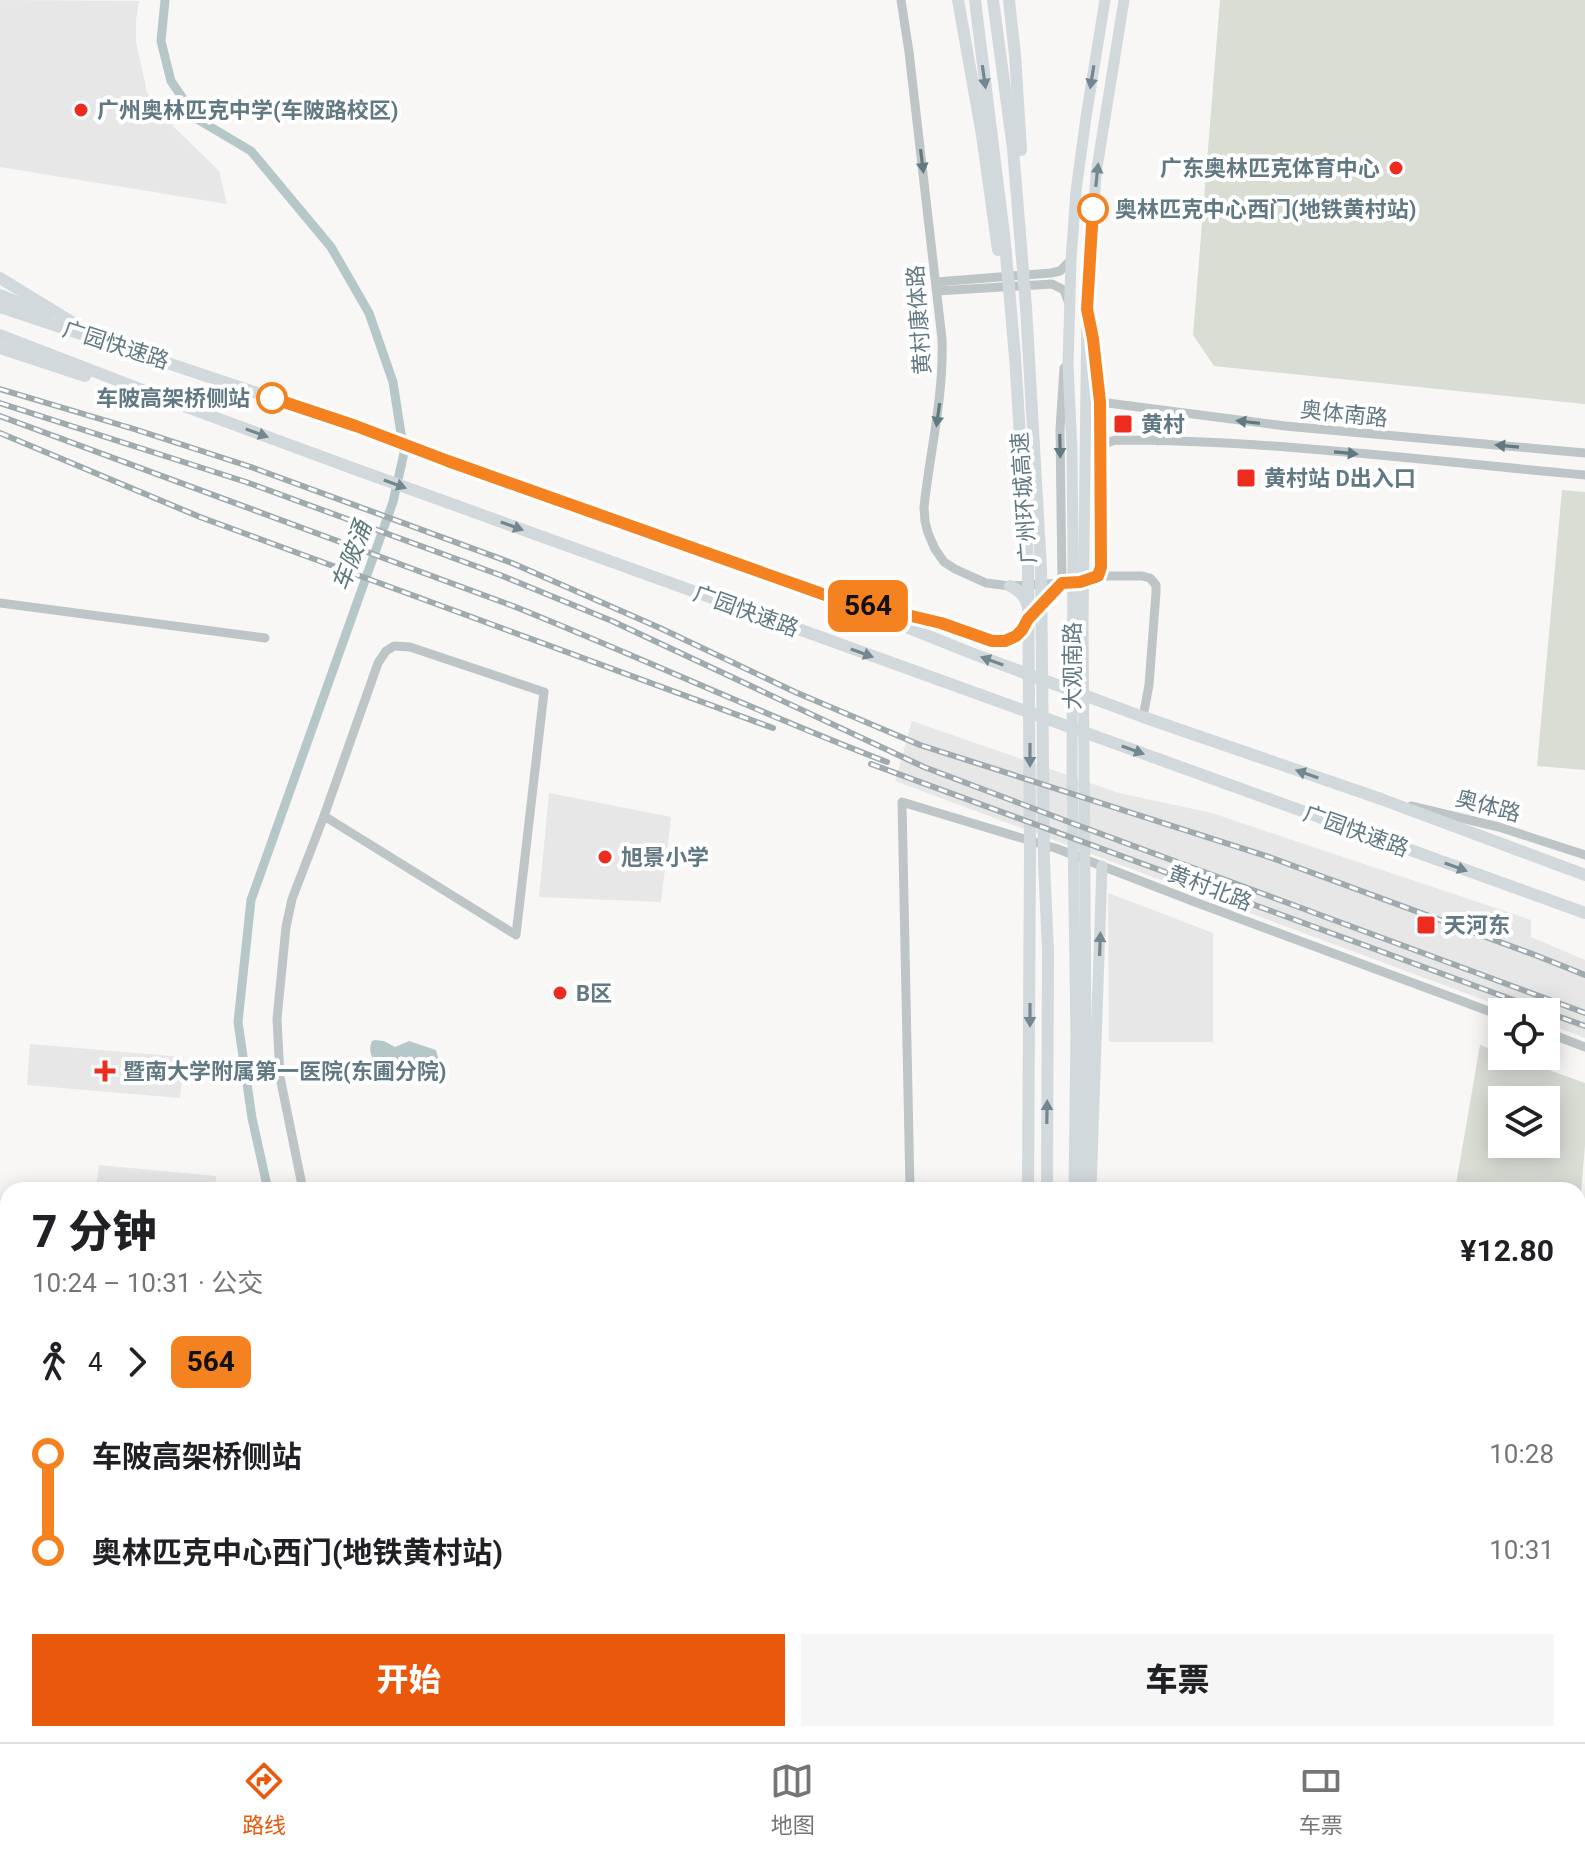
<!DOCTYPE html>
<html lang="zh">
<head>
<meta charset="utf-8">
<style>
	:root { --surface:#fff; --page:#f6f6f6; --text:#202124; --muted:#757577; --line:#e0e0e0; --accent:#ea580c }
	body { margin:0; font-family:Roboto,"Noto Sans SC",sans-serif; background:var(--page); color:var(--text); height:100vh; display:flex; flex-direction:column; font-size:30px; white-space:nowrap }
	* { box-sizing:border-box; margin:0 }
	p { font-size:26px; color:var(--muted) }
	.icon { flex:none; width:44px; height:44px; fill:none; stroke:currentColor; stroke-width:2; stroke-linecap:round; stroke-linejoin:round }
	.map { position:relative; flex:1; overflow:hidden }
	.side { position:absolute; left:0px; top:1182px; width:1586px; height:560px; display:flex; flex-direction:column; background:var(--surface); border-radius:24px 24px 0 0; box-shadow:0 4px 20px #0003 }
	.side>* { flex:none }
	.badge { padding:0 16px; border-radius:12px; font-size:28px; line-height:52px }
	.fabs { position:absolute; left:1488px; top:998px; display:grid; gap:16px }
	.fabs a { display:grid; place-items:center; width:72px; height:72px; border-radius:0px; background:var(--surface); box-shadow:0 4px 20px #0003; font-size:40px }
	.map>.badge { position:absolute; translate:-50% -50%; box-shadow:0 0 0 4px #fff }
	.legs { display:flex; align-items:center; gap:12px; height:88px; padding:0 32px; font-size:26px }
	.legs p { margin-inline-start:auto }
	.head { display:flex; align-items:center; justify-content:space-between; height:136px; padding:0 32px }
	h1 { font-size:44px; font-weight:800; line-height:60px }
	.cta { display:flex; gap:16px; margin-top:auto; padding:16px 32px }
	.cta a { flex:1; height:92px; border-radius:0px; background:var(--accent); color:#fff; font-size:32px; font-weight:800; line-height:92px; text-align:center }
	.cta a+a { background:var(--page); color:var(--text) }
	ul { padding:0 32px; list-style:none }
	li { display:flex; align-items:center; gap:28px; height:96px; font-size:30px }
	li i { display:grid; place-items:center; width:12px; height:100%; margin:0 10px; background:currentColor }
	li i::after { content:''; width:20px; height:20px; margin:-10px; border:6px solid; border-radius:50%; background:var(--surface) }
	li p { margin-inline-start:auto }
	li:first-child i { background:linear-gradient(#0000 50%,currentColor 0) }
	li:last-child i { background:linear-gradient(currentColor 50%,#0000 0) }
	.tab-bar { display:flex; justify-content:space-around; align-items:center; height:112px; border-top:2px solid var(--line); background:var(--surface); font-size:22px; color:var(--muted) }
	.tab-bar a { display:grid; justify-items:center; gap:4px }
	.tab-bar .current { color:var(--accent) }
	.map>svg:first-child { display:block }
</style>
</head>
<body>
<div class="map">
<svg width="1585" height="1742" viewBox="0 0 1585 1742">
	<rect width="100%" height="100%" fill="#f8f7f5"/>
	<g fill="#e6e7e6">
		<polygon points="0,0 139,1 136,20 136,42 147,92 176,129 219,171 227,204 0,167"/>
		<polygon points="912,721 1119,793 1212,813 1531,920 1531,937 1585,960 1585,1038 1546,1023 1546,1012 1516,1012 895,781"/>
		<polygon points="549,793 671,817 661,902 539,897"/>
		<polygon points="1108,893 1213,933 1213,1042 1109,1042"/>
		<polygon points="30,1044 184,1057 180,1098 27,1085"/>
		<polygon points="99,1165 216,1176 215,1190 96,1190"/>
		<polygon points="314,1734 389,1734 396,1742 321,1742"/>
		<polygon points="625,1734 748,1734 756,1742 633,1742"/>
	</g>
	<g fill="#d9ddd4" fill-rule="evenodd">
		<polygon points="1220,0 1585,0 1585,404 1214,366 1193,335"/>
		<polygon points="1562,490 1585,492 1585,770 1537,766"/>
		<path d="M1480,1045L1502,1053V1056H1510L1585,1083V1145L1579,1218L1578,1190H1455ZM1502,1100H1546V1144H1502Z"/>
	</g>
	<path fill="#b6c7c9" d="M375,1040L384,1041L395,1047L409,1041L436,1050L441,1067C422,1087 415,1066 399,1066C389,1066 395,1069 385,1067C373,1064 367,1052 372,1041Z"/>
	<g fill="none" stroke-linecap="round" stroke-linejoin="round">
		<g stroke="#b6c7c9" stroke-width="9">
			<polyline points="165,0 161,41 171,81 197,119 251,151 331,247 369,313 393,382 404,453 393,502 251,900 238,1022 252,1118 268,1190"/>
			<polyline points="108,1742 120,1734"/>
		</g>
		<polyline stroke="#b6c7c9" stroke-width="16" points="1202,1742 1205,1734"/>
		<g stroke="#bec5c7" stroke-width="9">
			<path d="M901,0L909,52L942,339C944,396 930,451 924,507L925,521L928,533L935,549L944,562L955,569L986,583L1010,586L1080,582L1098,576H1142L1150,578L1156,585V593L1149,685L1143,717"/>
			<polyline points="936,282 1051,273 1060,271 1071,260"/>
			<polyline points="937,291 1052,284 1064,290 1068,301"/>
			<path d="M1090,328C1105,403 1101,481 1101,558L1098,576"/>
			<polyline points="1100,402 1285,426 1585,453"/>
			<path d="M1158,441C1149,431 1145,417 1161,412"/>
			<path d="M1101,445L1115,440C1272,440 1429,461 1585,475"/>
			<polyline points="0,603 265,638"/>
			<polyline points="1041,605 1062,583 1060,429 1064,368"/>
			<polygon points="394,646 410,647 544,692 516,935 324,816 378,663 386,651"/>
			<polyline points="1411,806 1499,827 1585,855"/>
			<polyline points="1546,1032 1585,1047"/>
			<polyline points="303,1190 280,1077 277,1019 286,927 292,899 324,816"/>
			<polyline points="910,1190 902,802 1058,849 1195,902 1502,1016"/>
			<polyline points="1578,1366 1585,1366"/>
			<polyline points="1578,1633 1585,1633"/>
			<polyline points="15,1742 33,1734"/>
			<polyline points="1194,1742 1196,1734"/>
			<polyline points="1395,1742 1397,1734"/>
		</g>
		<g stroke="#d2d9dc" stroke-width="11">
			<polyline points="1074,1190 1076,1034 1072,771 1073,548 1072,451 1068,365 1071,260 1076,191 1086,117 1105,0"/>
			<polyline points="1083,1190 1086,1035 1083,621 1087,309 1096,174 1124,0"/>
			<polyline points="1091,1190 1102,866"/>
			<polyline points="1090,1734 1090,1742"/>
			<polyline points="810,1742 819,1734"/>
		</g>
		<g stroke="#d2d9dc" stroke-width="12">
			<polyline points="958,0 982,135 998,250"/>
			<polyline points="975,0 1005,243 1015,357 1028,561 1030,853 1028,1190"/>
			<polyline points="993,0 1013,149 1026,307 1041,568 1044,863 1048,951 1047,1190"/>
			<polyline points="1009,0 1015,55 1021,150"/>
			<polyline points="0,278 85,330"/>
			<polyline points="0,295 48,315"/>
			<polyline points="0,307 356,426 831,597 971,653 1143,717 1381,799 1585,875"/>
			<polyline points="0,335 184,406 352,468 1585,913"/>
			<polyline points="0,348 85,376"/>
			<path d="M869,606C897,612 926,618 953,627C967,631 985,643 1000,642C1031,641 1040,599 1010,586"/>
			<polyline points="0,1452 8,1453"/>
			<polyline points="0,1479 8,1479"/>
			<polyline points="421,1734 427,1742"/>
			<polyline points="482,1734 489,1742"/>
			<polyline points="1070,1734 1070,1742"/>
			<polyline points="998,1742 999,1734"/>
			<path d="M1022,1742C1034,1738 1049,1736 1062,1742"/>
		</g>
		<defs>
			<g id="rail">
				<polyline points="0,389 134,429 251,467 512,563 660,628 795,692 920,745 1272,858 1535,955 1585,975"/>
				<polyline points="0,403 246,482 500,575 612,621 924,767 1077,825 1585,1013"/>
				<path d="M0,416L513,606C638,656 761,714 887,762"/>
				<polyline points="0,433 200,517 773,728"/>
				<polyline points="871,764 1546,1012"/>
				<polyline points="1546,1012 1585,1026"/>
			</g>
		</defs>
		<use href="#rail" stroke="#9faaae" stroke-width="6"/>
		<use href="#rail" stroke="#fff" stroke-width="3" stroke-dasharray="9" stroke-linecap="butt"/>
	</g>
	<defs><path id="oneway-solid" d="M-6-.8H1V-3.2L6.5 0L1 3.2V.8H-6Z" transform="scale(2)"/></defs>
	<g fill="#728790">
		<use href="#oneway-solid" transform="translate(984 77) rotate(82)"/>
		<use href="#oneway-solid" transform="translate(1092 77) rotate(99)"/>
		<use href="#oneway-solid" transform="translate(1097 175) rotate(-84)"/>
		<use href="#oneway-solid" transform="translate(257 433) rotate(20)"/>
		<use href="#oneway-solid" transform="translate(395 484) rotate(20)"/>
		<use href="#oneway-solid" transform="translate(512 526) rotate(20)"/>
		<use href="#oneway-solid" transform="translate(862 653) rotate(20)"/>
		<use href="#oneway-solid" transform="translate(992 661) rotate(-160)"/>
		<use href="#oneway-solid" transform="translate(1133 750) rotate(20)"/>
		<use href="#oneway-solid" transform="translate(1030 755) rotate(90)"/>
		<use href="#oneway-solid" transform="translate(1307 774) rotate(-161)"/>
		<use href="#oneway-solid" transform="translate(1456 867) rotate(20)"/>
		<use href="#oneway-solid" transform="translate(1100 944) rotate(-88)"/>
		<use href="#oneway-solid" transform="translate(1030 1015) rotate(90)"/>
		<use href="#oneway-solid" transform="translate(1047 1112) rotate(-89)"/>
	</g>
	<g fill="#617982">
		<use href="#oneway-solid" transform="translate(922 161) rotate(83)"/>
		<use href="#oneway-solid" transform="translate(938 415) rotate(98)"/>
		<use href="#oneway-solid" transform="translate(1248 422) rotate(-173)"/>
		<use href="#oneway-solid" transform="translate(1060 446) rotate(89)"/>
		<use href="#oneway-solid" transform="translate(1507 446) rotate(-175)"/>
		<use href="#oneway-solid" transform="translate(1346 453) rotate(5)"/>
	</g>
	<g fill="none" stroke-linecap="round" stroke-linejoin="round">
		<defs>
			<polyline id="line-1" points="272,398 356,426 448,461 831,597 941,623 992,641 1005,641 1016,636 1022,630 1028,619 1062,583 1080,582 1098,576 1101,567 1100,402 1093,339 1087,309 1093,209"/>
		</defs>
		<use href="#line-1" stroke="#fff" stroke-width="18"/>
		<use href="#line-1" stroke="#f58220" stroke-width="12"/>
	</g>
	<g fill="#ed2c1f" stroke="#fff" stroke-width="3">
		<circle cx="81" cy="110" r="8"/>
		<circle cx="1396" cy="168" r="8"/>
		<rect x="1113" y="414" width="20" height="20" rx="4"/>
		<rect x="1236" y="468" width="20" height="20" rx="4"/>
		<circle cx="605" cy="857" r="8"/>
		<rect x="1416" y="915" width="20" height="20" rx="4"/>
		<circle cx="560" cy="993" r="8"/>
		<path d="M101 1059h8v8h8v8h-8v8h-8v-8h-8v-8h8z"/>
	</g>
	<g fill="#fff" stroke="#f58220" stroke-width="4">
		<circle cx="1093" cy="209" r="14"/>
		<circle cx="272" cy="398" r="14"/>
	</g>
	<g text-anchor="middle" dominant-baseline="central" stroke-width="8" stroke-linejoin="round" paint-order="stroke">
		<g font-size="22" font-weight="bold" fill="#617982" stroke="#fff" text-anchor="start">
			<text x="97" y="110">广州奥林匹克中学(车陂路校区)</text>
			<text x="1380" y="168" text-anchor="end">广东奥林匹克体育中心</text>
			<text x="1141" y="424">黄村</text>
			<text x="1264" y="478">黄村站 D出入口</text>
			<text x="621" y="857">旭景小学</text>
			<text x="1444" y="925">天河东</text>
			<text x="576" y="993">B区</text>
			<text x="123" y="1071">暨南大学附属第一医院(东圃分院)</text>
		</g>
		<g font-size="22" font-weight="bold" fill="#617982" stroke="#fff" text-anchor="start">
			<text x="1115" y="209">奥林匹克中心西门(地铁黄村站)</text>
			<text x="250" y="398" text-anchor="end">车陂高架桥侧站</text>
		</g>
		<g font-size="22" fill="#617982" stroke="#fff">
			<text transform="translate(919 320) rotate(-94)">黄村康体路</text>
			<text transform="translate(116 345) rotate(18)">广园快速路</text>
			<text transform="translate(1344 414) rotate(6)">奥体南路</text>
			<text transform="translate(1024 498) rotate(-94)">广州环城高速</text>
			<text transform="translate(746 611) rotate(20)">广园快速路</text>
			<text transform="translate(1072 666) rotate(-90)">大观南路</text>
			<text transform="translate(1488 806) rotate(15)">奥体路</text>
			<text transform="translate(1356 831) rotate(20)">广园快速路</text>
			<text transform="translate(1210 888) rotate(21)">黄村北路</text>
		</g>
		<g font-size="24" font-style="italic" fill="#5c797c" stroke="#fff">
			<text transform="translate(352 556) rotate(-70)">车陂涌</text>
		</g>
	</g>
</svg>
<div class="fabs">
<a><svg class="icon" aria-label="locate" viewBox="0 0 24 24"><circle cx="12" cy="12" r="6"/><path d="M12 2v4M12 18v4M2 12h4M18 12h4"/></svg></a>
<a><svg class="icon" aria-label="layers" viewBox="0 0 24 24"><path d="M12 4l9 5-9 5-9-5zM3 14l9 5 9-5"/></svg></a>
</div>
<b class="badge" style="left:868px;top:606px;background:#f58220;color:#111">564</b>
<section class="side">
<div class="head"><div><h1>7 分钟</h1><p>10:24 – 10:31 · 公交</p></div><b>¥12.80</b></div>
<div class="legs"><svg class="icon" aria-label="walk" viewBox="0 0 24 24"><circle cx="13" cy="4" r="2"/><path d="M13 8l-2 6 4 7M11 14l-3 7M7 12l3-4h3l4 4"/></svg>4<svg class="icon" aria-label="forward" viewBox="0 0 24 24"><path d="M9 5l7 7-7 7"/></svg><b class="badge" style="background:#f58220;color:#111">564</b></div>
<ul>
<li><i style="color:#f58220"></i><b>车陂高架桥侧站</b><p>10:28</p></li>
<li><i style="color:#f58220"></i><b>奥林匹克中心西门(地铁黄村站)</b><p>10:31</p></li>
</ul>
<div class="cta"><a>开始</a><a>车票</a></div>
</section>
</div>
<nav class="tab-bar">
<a class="current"><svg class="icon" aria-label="directions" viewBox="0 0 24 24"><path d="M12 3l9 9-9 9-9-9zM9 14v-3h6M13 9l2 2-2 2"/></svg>路线</a>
<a><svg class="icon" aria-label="map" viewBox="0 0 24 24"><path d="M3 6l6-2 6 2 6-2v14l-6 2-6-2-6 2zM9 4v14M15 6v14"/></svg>地图</a>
<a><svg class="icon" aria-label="tickets" viewBox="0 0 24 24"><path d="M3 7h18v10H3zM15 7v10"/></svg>车票</a>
</nav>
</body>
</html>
